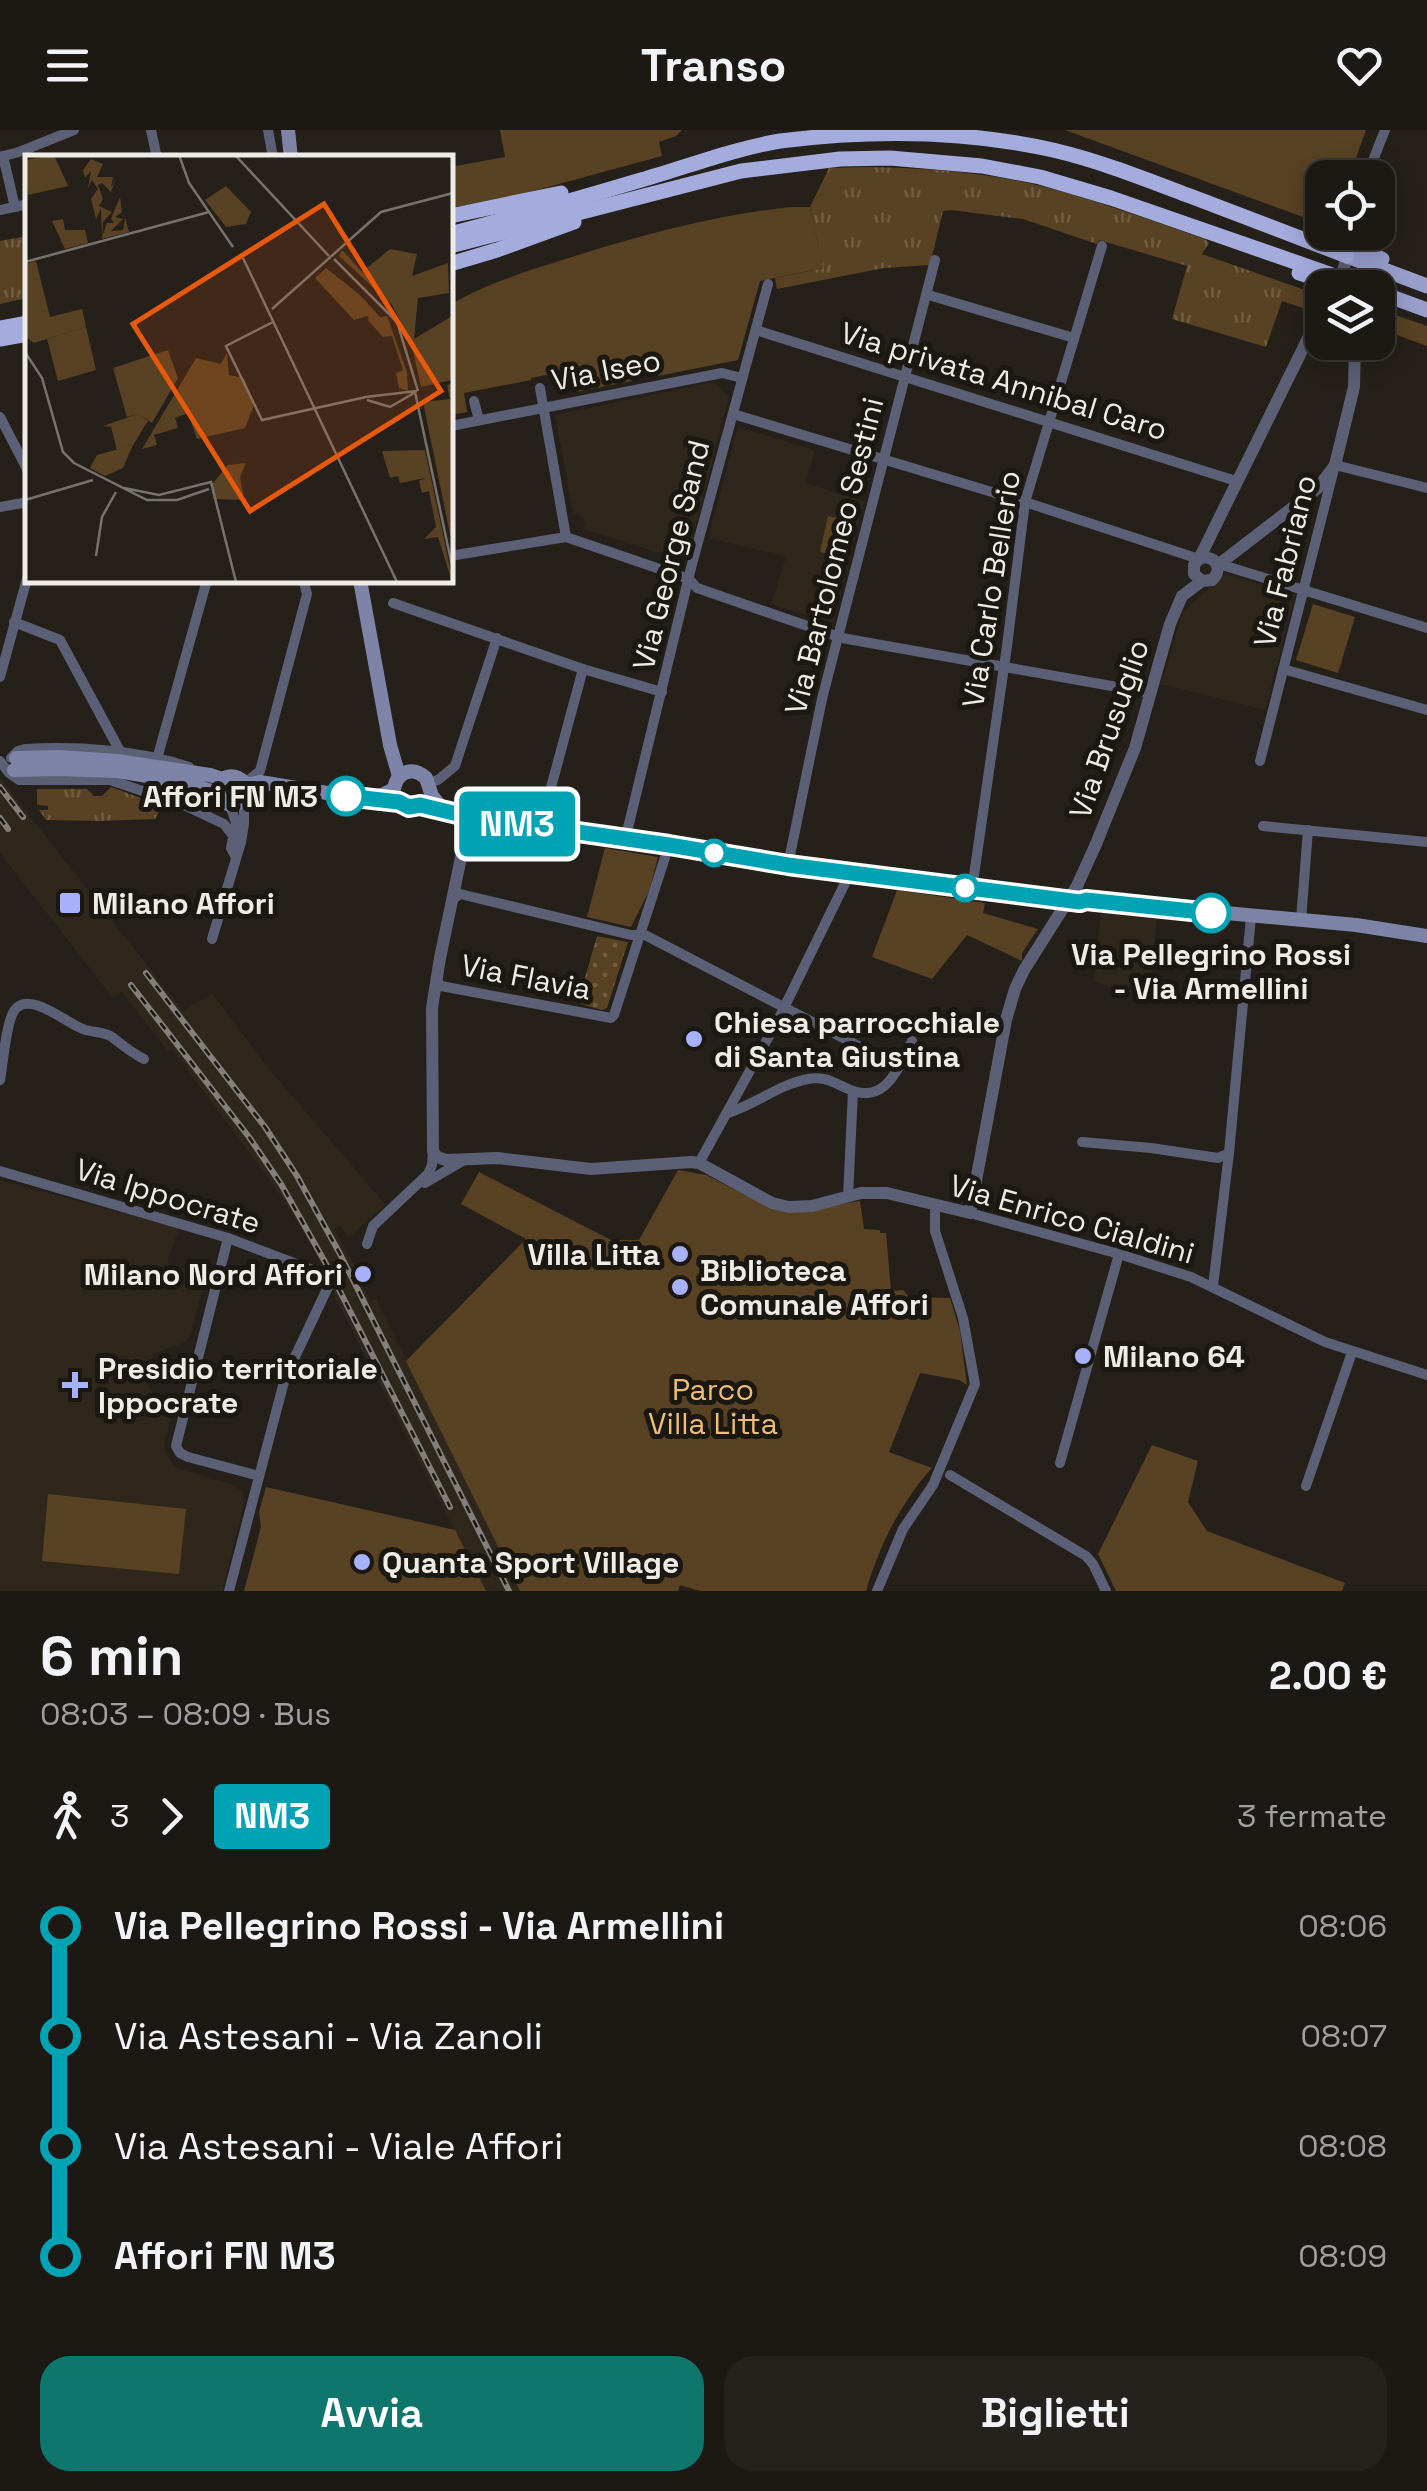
<!DOCTYPE html>
<html lang="it">
<head>
<meta charset="utf-8">
<style>
	:root { --surface:#1c1814; --page:#25211d; --text:#f1f3f6; --muted:#a0a0a0; --line:#3a3734; --accent:#0f766e }
	body { margin:0; font-family:"Space Grotesk",sans-serif; background:var(--page); color:var(--text); height:100vh; display:flex; flex-direction:column; font-size:38px; white-space:nowrap }
	* { box-sizing:border-box; margin:0 }
	p { font-size:32px; color:var(--muted) }
	.icon { flex:none; width:55px; height:55px; fill:none; stroke:currentColor; stroke-width:2; stroke-linecap:round; stroke-linejoin:round }
	.map { position:relative; height:1461px; overflow:hidden }
	.drawer { display:flex; flex-direction:column; background:var(--surface); flex:1 }
	.drawer>* { flex:none }
	.badge { padding:0 20px; border-radius:8px; font-size:35px; line-height:65px }
	.controls { position:absolute; left:1305px; top:30px; display:grid; gap:20px }
	.controls a { display:grid; place-items:center; width:90px; height:90px; border-radius:20px; background:var(--surface); box-shadow:0 5px 25px #0003,0 0 0 2px var(--line); font-size:50px }
	.map>.badge { position:absolute; translate:-50% -50%; box-shadow:0 0 0 5px #fff }
	.legs { display:flex; align-items:center; gap:15px; height:110px; padding:0 40px; font-size:32px }
	.legs p { margin-inline-start:auto }
	.head { display:flex; align-items:center; justify-content:space-between; height:170px; padding:0 40px }
	h1 { font-size:55px; font-weight:700; line-height:75px }
	.button { display:flex; gap:20px; margin-top:auto; padding:20px 40px }
	.button a { flex:1; height:115px; border-radius:30px; background:var(--accent); color:#fff; font-size:40px; font-weight:700; line-height:115px; text-align:center }
	.button a+a { background:var(--page); color:var(--text) }
	ul { padding:0 40px; list-style:none }
	li { display:flex; align-items:center; gap:35px; height:110px; font-size:38px }
	li i { display:grid; place-items:center; width:15px; height:100%; margin:0 12px; background:currentColor }
	li i::after { content:''; width:25px; height:25px; margin:-12px; border:8px solid; border-radius:50%; background:var(--surface) }
	li p { margin-inline-start:auto }
	li:first-child i { background:linear-gradient(#0000 50%,currentColor 0) }
	li:last-child i { background:linear-gradient(currentColor 50%,#0000 0) }
	header { display:flex; justify-content:space-between; align-items:center; height:130px; padding:0 40px; background:var(--surface); font-size:45px; font-weight:700 }
	.map>svg:first-child { display:block }
</style>
</head>
<body>
<header><svg class="icon" aria-label="menu" viewBox="0 0 24 24"><path d="M4 6h16M4 12h16M4 18h16"/></svg>Transo<svg class="icon" aria-label="heart" viewBox="0 0 24 24"><path d="M12 20l-8-8c-3-5 5-10 8-4 3-6 11-1 8 4z"/></svg></header>
<div class="map">
<svg width="1427" height="1461" viewBox="0 0 1427 1461">
	<defs>
		<pattern id="grass-tufts" width="24" height="20" patternUnits="userSpaceOnUse" patternTransform="scale(2.5)"><rect width="24" height="20" fill="#594223"/><path d="M3 7l-1-3M5 7V3M7 7l1-3M15 17l-1-3M17 17v-4M19 17l1-3" fill="none" stroke="#715d43"/></pattern>
		<pattern id="garden-dots" width="8" height="8" patternUnits="userSpaceOnUse" patternTransform="scale(2.5)"><rect width="8" height="8" fill="#594223"/><path d="M2 2h.1M6 6h.1" fill="none" stroke="#715d43" stroke-width="1.8" stroke-linecap="round"/></pattern>
	</defs>
	<rect width="100%" height="100%" fill="#25201a"/>
	<g fill="#30271c">
		<polygon points="714,252 729,266 688,424 678,429 584,399 586,392 577,383 573,384 555,285"/>
		<polygon points="738,297 815,320 806,353 864,371 833,493 771,474 786,427 708,408"/>
		<polygon points="1225,444 1295,465 1265,580 1161,554 1183,482"/>
		<polygon points="0,648 183,881 212,863 264,933 386,1075 349,1107 340,1096 334,1099 355,1136 353,1138 370,1171 376,1169 520,1461 486,1461 335,1167 334,1158 307,1107 277,1060 172,919 168,921 122,862 113,868 0,723"/>
		<polygon points="1102,772 1158,777 1151,849 1140,866 1094,852"/>
		<polygon points="0,1050 179,1098 167,1133 206,1146 190,1207 186,1212 153,1224 148,1251 150,1259 172,1282 164,1315 166,1323 173,1334 180,1339 231,1354 242,1361 244,1374 222,1461 0,1461"/>
	</g>
	<g fill="url(#grass-tufts)">
		<path d="M869,37C926,38 981,42 1037,55C1094,69 1149,90 1205,109L1209,113L1202,124L1316,164L1318,173L1315,182L1282,171L1266,217L1172,189L1187,136L1099,110L1097,114L1023,89L951,80L943,81L930,135L884,138L777,159L775,148L823,138L810,77L829,38Z"/>
		<polygon points="27,106 27,168 0,174 0,111"/>
		<polygon points="111,657 162,676 155,689 98,691 46,690 39,680 48,680 48,676 37,675 37,659 87,659 94,666 102,666"/>
	</g>
	<g fill="#594223">
		<polygon points="500,0 682,0 676,6 659,12 662,26 511,67 450,78 450,37 505,27"/>
		<polygon points="1065,0 1366,0 1349,47 1322,48 1322,94"/>
		<path d="M791,77H810L823,138L760,151L738,230L658,246L652,243L635,246L632,251L576,262L571,240L531,248V250L464,263L467,282L450,285V175C488,152 531,140 572,127C645,104 716,85 791,77Z"/>
		<polygon points="1378,179 1427,196 1427,216 1378,198"/>
		<polygon points="828,386 846,390 838,425 820,422"/>
		<polygon points="1313,474 1355,487 1338,543 1296,530"/>
		<polygon points="605,718 658,727 649,761 631,797 587,787"/>
		<polygon points="897,760 985,773 983,783 1038,799 1022,823 1022,831 967,805 932,849 872,827"/>
		<path d="M678,1040L706,1045L749,1067L793,1082L860,1071L864,1099L880,1100V1103H886L891,1161L903,1160L909,1167L950,1168L960,1201L967,1255L959,1250L920,1243L889,1322L932,1338C901,1372 879,1416 866,1461H700L680,1455L678,1461H520L406,1231L526,1109L461,1074L479,1042L611,1110H639Z"/>
		<polygon points="1152,1315 1198,1331 1188,1372 1207,1401 1345,1453 1342,1461 1116,1461 1098,1424"/>
		<polygon points="266,1357 455,1400 486,1461 244,1461 261,1397 259,1382"/>
		<polygon points="48,1364 186,1379 179,1444 42,1431"/>
	</g>
	<polygon fill="url(#garden-dots)" points="597,806 628,812 607,878 602,880 574,872 579,851 584,851"/>
	<g fill="none" stroke-linecap="round" stroke-linejoin="round">
		<g stroke="#5c6076" stroke-width="10">
			<polyline points="151,0 157,28"/>
			<polyline points="268,0 273,28"/>
			<polyline points="3,26 15,77"/>
			<polyline points="0,27 19,22 74,0"/>
			<polyline points="1366,48 1385,0"/>
			<polyline points="0,80 28,74"/>
			<polyline points="932,166 1074,208"/>
			<polyline points="756,200 1236,351"/>
			<polyline points="540,258 566,407"/>
			<polyline points="474,271 479,290"/>
			<polyline points="733,284 1025,372 1199,429"/>
			<polyline points="0,287 28,341"/>
			<polyline points="451,296 722,243 742,248"/>
			<polyline points="0,377 28,372"/>
			<polyline points="450,426 566,407 689,449 697,458 842,508 1151,563"/>
			<polyline points="1219,434 1427,498"/>
			<polyline points="393,473 583,539 662,562"/>
			<polyline points="14,492 60,510 121,623"/>
			<polyline points="1283,539 1427,580"/>
			<polyline points="0,547 28,445"/>
			<path d="M11,628L18,621L25,619C77,616 139,620 189,637"/>
			<polyline points="157,629 207,450"/>
			<polyline points="0,631 9,643 19,650 110,650 184,675 224,694 234,707"/>
			<polyline points="1260,631 1335,335 1427,358"/>
			<polyline points="245,653 260,641 307,464 304,453"/>
			<polyline points="429,653 438,650 455,636 497,508"/>
			<polyline points="185,675 223,673"/>
			<polyline points="230,675 236,693 231,718 236,727"/>
			<polyline points="1263,696 1427,712"/>
			<polyline points="540,698 583,539"/>
			<polyline points="625,710 691,438 768,154"/>
			<polyline points="788,735 822,569 935,130"/>
			<polyline points="972,759 1007,516 1025,372 1102,116"/>
			<polyline points="452,770 460,764 631,805 645,805 899,937"/>
			<polyline points="1301,790 1308,700"/>
			<polyline points="212,809 241,712 244,694 244,670"/>
			<polyline points="436,849 441,856 611,888 614,885 669,715"/>
			<path d="M0,950C3,934 6,893 14,881C28,859 66,893 83,899C92,903 104,901 112,907C124,916 130,922 144,929"/>
			<path d="M728,983C756,974 780,954 808,949C824,946 832,952 846,958C885,977 897,940 912,911"/>
			<polyline points="1082,1012 1151,1018 1218,1028 1229,1023"/>
			<polyline points="699,1033 779,888 850,743"/>
			<polyline points="0,1041 228,1108 320,1143"/>
			<polyline points="425,1053 466,1029"/>
			<polyline points="848,1067 853,961"/>
			<polyline points="970,1083 1119,1124 1191,1147 1325,1212 1427,1245"/>
			<polyline points="228,1108 176,1316 180,1323 188,1327 259,1346"/>
			<polyline points="367,1114 373,1096 428,1044 432,1035 433,1022"/>
			<polyline points="1213,1156 1229,1023 1251,787"/>
			<polyline points="1060,1333 1119,1124"/>
			<polyline points="950,1345 1086,1426 1093,1434 1106,1461"/>
			<polyline points="1306,1356 1352,1222"/>
			<polyline points="229,1461 285,1248 328,1157"/>
			<polyline points="877,1461 903,1399 933,1355 975,1254 963,1188 935,1101 935,1076"/>
		</g>
		<g stroke="#5c6076" stroke-width="12">
			<polyline points="1333,158 1341,148 1347,126"/>
			<polyline points="1218,435 1318,358 1335,335 1354,257 1355,212"/>
			<polyline points="1202,451 1194,444 1194,435 1199,429 1322,180"/>
			<path d="M466,686L468,694L440,828L432,878L433,1021L437,1027L446,1030L498,1028L591,1039L691,1032L699,1033L772,1073L789,1077L812,1076L861,1063H887L970,1083L1006,890L1015,859L1024,840L1077,756L1096,714L1135,618L1170,494L1182,466L1202,451L1212,450C1224,439 1215,423 1199,429"/>
		</g>
		<g stroke="#7e84a7" stroke-width="14">
			<polyline points="288,0 291,28"/>
			<polyline points="360,450 390,615 399,646"/>
			<path d="M14,640L58,639L118,641L182,652L218,663L222,671L230,675L242,672L247,661L245,653C238,646 231,644 222,649L210,645L117,631L59,627L16,628"/>
			<polyline points="246,655 260,652 376,671 399,672 409,677 421,675 446,683 540,698 669,715 788,735 1079,772 1086,770 1356,795 1427,806"/>
			<path d="M372,670L394,659C397,641 413,636 426,648L432,666L446,683"/>
		</g>
		<g stroke="#989fcd" stroke-width="15">
			<path d="M1353,102C1360,119 1365,123 1382,129"/>
			<polyline points="1347,126 1427,156"/>
			<polyline points="1341,148 1366,158"/>
			<polyline points="1378,162 1427,180"/>
		</g>
		<g stroke="#a4acde" stroke-width="15">
			<polyline points="450,86 561,63"/>
			<path d="M450,104C514,87 577,69 641,50C687,37 732,19 780,11C869,0 964,0 1053,20C1100,31 1145,49 1190,66C1242,86 1294,106 1347,126"/>
			<polyline points="1313,108 1337,108 1347,102"/>
			<polyline points="450,116 741,41 840,29 890,28 982,36 1040,47 1111,68 1341,148"/>
			<polyline points="450,134 497,120 574,92"/>
			<polyline points="1299,143 1314,148 1322,160"/>
			<polyline points="0,198 28,193"/>
			<polyline points="0,209 28,204"/>
		</g>
		<defs>
			<g id="rail">
				<polyline points="0,657 23,687"/>
				<polyline points="0,688 8,699"/>
				<polyline points="146,843 265,997 297,1046 340,1124 509,1461"/>
				<polyline points="131,855 249,1007 281,1054 325,1132 450,1377"/>
			</g>
		</defs>
		<use href="#rail" stroke="#837f7a" stroke-width="6"/>
		<use href="#rail" stroke="#1b1711" stroke-width="2.5" stroke-dasharray="8" stroke-linecap="butt"/>
	</g>
	<g fill="none" stroke-linecap="round" stroke-linejoin="round">
		<defs>
			<polyline id="line-1" points="346,666 399,672 409,677 420,675 466,686 669,715 788,735 1080,772 1086,770 1211,783"/>
		</defs>
		<use href="#line-1" stroke="#fff" stroke-width="22"/>
		<use href="#line-1" stroke="#00a3b4" stroke-width="15"/>
	</g>
	<g fill="#fff" stroke="#00a3b4" stroke-width="5">
		<circle cx="346" cy="666" r="18"/>
		<circle cx="714" cy="723" r="12"/>
		<circle cx="965" cy="758" r="12"/>
		<circle cx="1211" cy="783" r="18"/>
	</g>
	<g fill="#a7b1fc" stroke="#1b1711" stroke-width="4">
		<rect x="58" y="761" width="24" height="24" rx="5"/>
		<circle cx="694" cy="909" r="10"/>
		<circle cx="680" cy="1124" r="10"/>
		<circle cx="363" cy="1144" r="10"/>
		<circle cx="680" cy="1157" r="10"/>
		<circle cx="1083" cy="1226" r="10"/>
		<path d="M70 1240h10v10h10v10h-10v10h-10v-10h-10v-10h10z"/>
		<circle cx="362" cy="1432" r="10"/>
	</g>
	<g text-anchor="middle" dominant-baseline="central" stroke-width="10" stroke-linejoin="round" paint-order="stroke">
		<g font-size="30" fill="#efece7" stroke="#1b1711">
			<text transform="translate(606 240) rotate(-11)">Via Iseo</text>
			<text transform="translate(1004 251) rotate(17)">Via privata Annibal Caro</text>
			<text transform="translate(671 425) rotate(-76)">Via George Sand</text>
			<text transform="translate(834 426) rotate(-76)">Via Bartolomeo Sestini</text>
			<text transform="translate(1285 431) rotate(-76)">Via Fabriano</text>
			<text transform="translate(991 459) rotate(-81)">Via Carlo Bellerio</text>
			<text transform="translate(1109 599) rotate(-71)">Via Brusuglio</text>
			<text transform="translate(526 847) rotate(11)">Via Flavia</text>
			<text transform="translate(168 1066) rotate(17)">Via Ippocrate</text>
			<text transform="translate(1072 1089) rotate(16)">Via Enrico Cialdini</text>
		</g>
		<g font-size="30" font-weight="bold" fill="#efece7" stroke="#1b1711" text-anchor="end">
			<text x="318" y="666">Affori FN M3</text>
			<text x="1211" y="824" text-anchor="middle">Via Pellegrino Rossi<tspan x="1211" dy="34">- Via Armellini</tspan></text>
		</g>
		<g font-size="30" font-weight="bold" fill="#efece7" stroke="#1b1711" text-anchor="start">
			<text x="92" y="773">Milano Affori</text>
			<text x="714" y="892">Chiesa parrocchiale<tspan x="714" dy="34">di Santa Giustina</tspan></text>
			<text x="660" y="1124" text-anchor="end">Villa Litta</text>
			<text x="700" y="1140">Biblioteca<tspan x="700" dy="34">Comunale Affori</tspan></text>
			<text x="343" y="1144" text-anchor="end">Milano Nord Affori</text>
			<text x="1103" y="1226">Milano 64</text>
			<text x="98" y="1238">Presidio territoriale<tspan x="98" dy="34">Ippocrate</tspan></text>
			<text x="382" y="1432">Quanta Sport Village</text>
		</g>
		<g font-size="30" fill="#f1bc74" stroke="#1b1711">
			<text x="713" y="1259">Parco<tspan x="713" dy="34">Villa Litta</tspan></text>
		</g>
	</g>
	<g transform="translate(25 25)">
		<rect width="428" height="428" fill="#25201a"/>
		<path d="M66,4L78,9L72,22H88L86,33L91,23L86,37L77,28L73,30L78,44L74,51L87,57L78,67L77,82L82,68H89L86,64L95,42L97,57L90,62L98,64L86,76L98,75L100,62L104,77L77,84L76,53L71,64L66,44L73,34L67,25L63,33L66,16L60,23L58,15ZM38,64L40,75H60L63,88L40,94L27,66ZM11,106L25,162L57,154L61,172L9,188L0,181V109ZM362,161L382,217L383,236L374,233L371,218L378,215L367,181L358,182L342,164ZM113,259L123,266L108,290L92,295L86,272L78,271Z" fill="#594223"/>
		<path d="M201,31L226,57L221,69L201,72L180,45ZM365,94L392,99L387,121L423,108L424,138L393,143L389,184L427,161V225L396,232L386,187L367,150L314,101L317,95L337,117ZM301,113L335,140L355,162L348,168L342,161L329,165L290,123ZM61,172L71,215L33,226L22,184ZM143,195L153,223L127,268L113,259L102,262L88,213ZM202,197L204,220L219,223L229,250L220,273L172,284L163,258L150,263L153,273L129,280L132,290L117,294L171,203L196,209ZM427,229V389L398,247L425,244L422,230ZM108,290L98,313L80,321L65,313L72,300ZM400,295L426,417L427,427L413,382L399,384L411,372L404,336L397,338L394,326L400,323L375,328L373,321L365,323L357,296ZM221,308L215,322L219,345L188,344L187,329L203,310Z" fill="#594223"/>
		<path d="M29,0L43,31L3,40L0,5Z" fill="#594223"/>
		<path fill="none" stroke="#76726c" stroke-width="2.5" d="M154,0L164,28L208,92M210,0L304,101M218,103L372,427M309,104L372,167L393,236M0,107L184,57M247,154L356,57L428,38M248,167L201,191L237,265L341,242M0,197L17,223L38,297L49,308L122,345H152L184,334M390,237L428,415M340,242L392,236M342,245L365,252L389,238M99,333L134,340L186,327L211,427M0,345L68,325M71,401L77,362L91,337"/>
		<path fill="#e8590c" fill-opacity="0.15" stroke="#e8590c" stroke-width="5" d="M299,49L416,236L225,356L108,169Z"/>
		<rect width="428" height="428" fill="none" stroke="#efece7" stroke-width="5"/>
	</g>
</svg>
<div class="controls">
<a><svg class="icon" aria-label="locate" viewBox="0 0 24 24"><circle cx="12" cy="12" r="6"/><path d="M12 2v4M12 18v4M2 12h4M18 12h4"/></svg></a>
<a><svg class="icon" aria-label="layers" viewBox="0 0 24 24"><path d="M12 4l9 5-9 5-9-5zM3 14l9 5 9-5"/></svg></a>
</div>
<b class="badge" style="left:517px;top:694px;background:#00a3b4;color:#fff">NM3</b>
</div>
<section class="drawer">
<div class="head"><div><h1>6 min</h1><p>08:03 – 08:09 · Bus</p></div><b>2.00 €</b></div>
<div class="legs"><svg class="icon" aria-label="walk" viewBox="0 0 24 24"><circle cx="13" cy="4" r="2"/><path d="M13 8l-2 6 4 7M11 14l-3 7M7 12l3-4h3l4 4"/></svg>3<svg class="icon" aria-label="forward" viewBox="0 0 24 24"><path d="M9 5l7 7-7 7"/></svg><b class="badge" style="background:#00a3b4;color:#fff">NM3</b><p>3 fermate</p></div>
<ul>
<li><i style="color:#00a3b4"></i><b>Via Pellegrino Rossi - Via Armellini</b><p>08:06</p></li>
<li><i style="color:#00a3b4"></i><span>Via Astesani - Via Zanoli</span><p>08:07</p></li>
<li><i style="color:#00a3b4"></i><span>Via Astesani - Viale Affori</span><p>08:08</p></li>
<li><i style="color:#00a3b4"></i><b>Affori FN M3</b><p>08:09</p></li>
</ul>
<div class="button"><a>Avvia</a><a>Biglietti</a></div>
</section>
</body>
</html>
